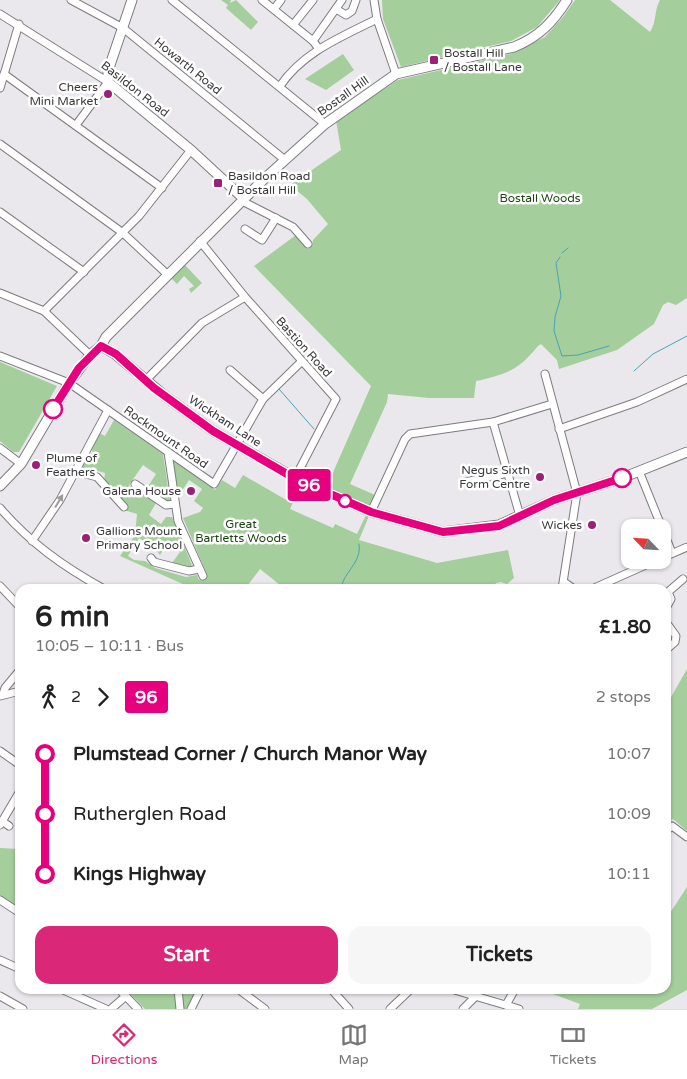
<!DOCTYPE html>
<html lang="en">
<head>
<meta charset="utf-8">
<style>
	:root { --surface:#fff; --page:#f6f6f6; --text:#222; --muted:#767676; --line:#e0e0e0; --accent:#db2777 }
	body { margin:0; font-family:"Varela Round",sans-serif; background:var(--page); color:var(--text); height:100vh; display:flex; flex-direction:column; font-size:19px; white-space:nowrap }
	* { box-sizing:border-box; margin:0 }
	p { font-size:16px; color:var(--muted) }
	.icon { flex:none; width:28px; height:28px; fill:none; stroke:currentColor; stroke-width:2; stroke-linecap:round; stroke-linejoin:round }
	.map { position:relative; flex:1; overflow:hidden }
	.side { position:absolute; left:15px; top:584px; width:656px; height:410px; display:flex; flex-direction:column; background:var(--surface); border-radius:15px; box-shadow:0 1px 4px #0004 }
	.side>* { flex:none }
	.badge { padding:0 10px; border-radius:4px; font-size:18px; line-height:32px }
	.needle { width:32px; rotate:295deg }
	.buttons { position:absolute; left:621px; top:519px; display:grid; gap:10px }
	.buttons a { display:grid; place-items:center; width:50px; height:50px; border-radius:10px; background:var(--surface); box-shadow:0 1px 4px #0004; font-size:25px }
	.map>.badge { position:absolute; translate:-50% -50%; box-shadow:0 0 0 2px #fff }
	.legs { display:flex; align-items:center; gap:8px; height:55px; padding:0 20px; font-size:16px }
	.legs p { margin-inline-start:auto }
	.overview { display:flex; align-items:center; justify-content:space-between; height:85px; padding:0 20px }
	h1 { font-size:28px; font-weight:700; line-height:38px }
	.action { display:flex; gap:10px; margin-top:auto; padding:10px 20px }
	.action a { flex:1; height:58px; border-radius:15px; background:var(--accent); color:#fff; font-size:20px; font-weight:700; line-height:58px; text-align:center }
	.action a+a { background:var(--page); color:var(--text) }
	ul { padding:0 20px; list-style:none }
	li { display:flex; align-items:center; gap:18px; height:60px; font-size:19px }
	li i { display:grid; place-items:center; width:8px; height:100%; margin:0 6px; background:currentColor }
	li i::after { content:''; width:12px; height:12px; margin:-6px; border:4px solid; border-radius:50%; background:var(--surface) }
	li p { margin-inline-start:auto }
	li:first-child i { background:linear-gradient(#0000 50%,currentColor 0) }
	li:last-child i { background:linear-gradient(currentColor 50%,#0000 0) }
	.tabs { display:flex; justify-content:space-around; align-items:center; height:70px; border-top:1px solid var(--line); background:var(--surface); font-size:14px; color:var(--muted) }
	.tabs a { display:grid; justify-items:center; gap:2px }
	.tabs .current { color:var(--accent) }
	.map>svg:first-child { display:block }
</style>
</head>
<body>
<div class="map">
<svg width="687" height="1009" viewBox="0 0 687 1009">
	<rect width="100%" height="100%" fill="#ebe8ed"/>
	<g fill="#a4ce9b">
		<polygon points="221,0 231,0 230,3 236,0 258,22 251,30 226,8 228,5"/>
		<polygon points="382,0 560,0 537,27 511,41 401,67 383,19"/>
		<path d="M575,0H610L650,32C657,21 654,10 660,0H687V298L676,305L668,302L663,305L654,324L617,350L559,369L557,360L541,344L538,346C518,371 506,374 476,381L474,398H429L388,394L387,402L350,484L375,495L370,506L301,475L306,466L331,477L371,386L254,266L296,235L308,249L312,246L313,240L328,224L307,199L290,185L341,150L336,120L398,80L510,54L545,37L563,17Z"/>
		<polygon points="343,54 354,70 326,90 305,79"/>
		<polygon points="184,264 202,283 191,293 189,289 194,286 184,276 177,284 171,278"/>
		<polygon points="0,362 57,386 19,452 13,452 0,441"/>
		<polygon points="114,420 163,454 170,501 167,502 147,488 156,474 143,465 129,485 156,503 149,515 161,524 166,517 172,517 192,565 188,568 172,563 180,552 168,543 160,555 155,548 139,538 128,556 134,560 145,561 155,568 186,577 197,575 199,580 206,572 183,518 200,512 203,508 194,501 202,489 189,480 181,492 177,489 173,461 215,490 222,480 235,488 243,475 288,501 296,485 300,487 290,509 333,528 335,524 357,534 366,515 369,516 359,540 437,563 508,550 514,578 507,584 501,582 496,583 493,589 285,589 260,569 245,589 194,589 120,556 135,535 137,514 124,510 104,481 105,473 91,469 89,472 80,471 84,459 88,460 93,451 90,449 99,433 105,436"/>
		<polygon points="687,669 687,831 673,819 666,825 666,706"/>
		<polygon points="0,848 20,849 20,910 0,897"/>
		<polygon points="687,887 687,990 652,1009 578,1009 580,1004 550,993 554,989 666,989 666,910 670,913"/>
		<polygon points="125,989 198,989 187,1009 145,1009"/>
	</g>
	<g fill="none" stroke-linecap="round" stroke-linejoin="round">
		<g stroke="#49a2b6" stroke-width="1">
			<polyline points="562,253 568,248"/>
			<polyline points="560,257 556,263 561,296 555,317 554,331 562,356 578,355 609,346"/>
			<polyline points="634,371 653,354 687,336"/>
			<polyline points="279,389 314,429"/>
			<path d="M341,589C343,572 362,563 359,544"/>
		</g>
		<defs>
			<g id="minor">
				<polyline points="71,0 123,28 285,160"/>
				<polyline points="172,0 325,124"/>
				<polyline points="262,0 313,41 319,49"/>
				<polyline points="374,0 377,19 396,74"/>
				<polyline points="274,9 281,0"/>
				<polyline points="336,9 346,15 352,11 356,0"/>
				<polyline points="0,14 108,82 76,125"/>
				<polyline points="293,25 313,0"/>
				<polyline points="313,41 342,0"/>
				<polyline points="4,74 162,188"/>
				<path d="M280,86C303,52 341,37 377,19"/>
				<polyline points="0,88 19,24"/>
				<polyline points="0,144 123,233 168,275"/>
				<polyline points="242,201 293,227 308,244"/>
				<polyline points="0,212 84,272"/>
				<polyline points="245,229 262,240 276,218"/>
				<polyline points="200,241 245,297 336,399 295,478"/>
				<polyline points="0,293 44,311 90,355"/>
				<polyline points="44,311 139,216 191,150"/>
				<polyline points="0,356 69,383 214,484 263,399 301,362"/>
				<polyline points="230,370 263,399"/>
				<polyline points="545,374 577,493 562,589"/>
				<polyline points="145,381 202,323 245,297"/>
				<polyline points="493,422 520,516"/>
				<polyline points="559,429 637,402 687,379"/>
				<polyline points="0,448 21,464"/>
				<polyline points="168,452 178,521 203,576"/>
				<polyline points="75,471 97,477 124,507"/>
				<polyline points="639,471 662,528"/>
				<polyline points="465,482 508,473"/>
				<polyline points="135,484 166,505 175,504"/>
				<path d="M0,508C30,543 64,567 104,589"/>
				<polyline points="371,512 405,439 410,434 493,422 552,404"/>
				<polyline points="662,528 672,553"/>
				<polyline points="32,541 60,500 108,410"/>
				<polyline points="151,558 154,562 189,571 199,569"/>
				<polyline points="662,558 687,547"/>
				<polyline points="564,582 574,589"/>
				<polyline points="0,586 20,607"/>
				<polyline points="592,589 657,560"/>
				<polyline points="666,608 671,599 668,592 683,579"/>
				<polyline points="666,622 676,636 675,642 666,650"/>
				<polyline points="3,694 5,688 20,670"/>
				<polyline points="0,696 20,691"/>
				<polyline points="0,751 20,765"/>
				<polyline points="2,821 9,826"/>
				<polyline points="0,825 20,791"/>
				<polyline points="666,831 672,826 687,837"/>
				<polyline points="0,900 20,913"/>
				<polyline points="0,960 20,969"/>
				<polyline points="61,989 106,1009"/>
				<polyline points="119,989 138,1009"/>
				<polyline points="178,989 180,1009"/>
				<polyline points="238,989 265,1009"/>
				<polyline points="331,989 349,1009"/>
				<polyline points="451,989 519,1009"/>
				<polyline points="0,996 23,1009"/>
				<polyline points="506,1005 515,989"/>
				<polyline points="111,1009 126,996"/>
				<polyline points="191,1009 201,989"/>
				<polyline points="390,1009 411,989"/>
				<polyline points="463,1009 477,995"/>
			</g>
			<g id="major">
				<polyline points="132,0 108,71 108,82 191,150 244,199"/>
				<polyline points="101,346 115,354 165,396 213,431 295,478 371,512 443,532 499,525 554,500 622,478 687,452"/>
				<path d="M0,486L21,464L69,383L90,355L101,346L106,337L264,179L325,124L396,74L514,47C539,37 553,22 567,0"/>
			</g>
		</defs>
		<use href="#minor" stroke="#7d7b80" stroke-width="9"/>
		<use href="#major" stroke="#7d7b80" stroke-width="11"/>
		<use href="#minor" stroke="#fff" stroke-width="7"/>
		<use href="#major" stroke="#fff" stroke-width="9"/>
	</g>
	<defs><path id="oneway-solid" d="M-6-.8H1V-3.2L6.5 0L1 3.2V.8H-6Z" transform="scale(1.25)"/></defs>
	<use fill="#9c9c9d" href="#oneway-solid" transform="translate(59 501) rotate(-59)"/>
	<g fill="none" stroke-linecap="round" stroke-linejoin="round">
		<defs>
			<polyline id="line-1" points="53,409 79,368 101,346 116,354 154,388 213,431 294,478 371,512 443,532 499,526 554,500 622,478"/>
		</defs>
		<use href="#line-1" stroke="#fff" stroke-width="11"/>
		<use href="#line-1" stroke="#e6007e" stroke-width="8"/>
	</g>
	<g fill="#9b2078" stroke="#fff" stroke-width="2">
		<rect x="429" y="55" width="10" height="10" rx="2.5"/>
		<circle cx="108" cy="94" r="5"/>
		<rect x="213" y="178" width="10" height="10" rx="2.5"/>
		<circle cx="36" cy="465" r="5"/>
		<circle cx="540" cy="477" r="5"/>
		<circle cx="191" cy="491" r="5"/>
		<circle cx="592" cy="525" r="5"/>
		<circle cx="86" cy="538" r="5"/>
	</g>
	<g fill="#fff" stroke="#e6007e" stroke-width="2.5">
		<circle cx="53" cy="409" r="9"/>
		<circle cx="622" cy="478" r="9"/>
		<circle cx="345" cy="501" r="6"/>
	</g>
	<g text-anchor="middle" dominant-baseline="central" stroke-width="5" stroke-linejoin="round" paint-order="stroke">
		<g font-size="12" fill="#3a393b" stroke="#fff" text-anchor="start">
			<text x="444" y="53">Bostall Hill<tspan x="444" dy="14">/ Bostall Lane</tspan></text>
			<text x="98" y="87" text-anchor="end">Cheers<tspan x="98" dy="14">Mini Market</tspan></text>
			<text x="228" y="176">Basildon Road<tspan x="228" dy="14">/ Bostall Hill</tspan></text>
			<text x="46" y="458">Plume of<tspan x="46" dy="14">Feathers</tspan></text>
			<text x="530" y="470" text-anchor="end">Negus Sixth<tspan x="530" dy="14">Form Centre</tspan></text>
			<text x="181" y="491" text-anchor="end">Galena House</text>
			<text x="582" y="525" text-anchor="end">Wickes</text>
			<text x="96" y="531">Gallions Mount<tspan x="96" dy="14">Primary School</tspan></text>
		</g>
		<g font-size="12" fill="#3a393b" stroke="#fff">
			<text transform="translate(188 66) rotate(39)">Howarth Road</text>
			<text transform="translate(135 89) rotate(38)">Basildon Road</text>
			<text transform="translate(343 96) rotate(-35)">Bostall Hill</text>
			<text transform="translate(304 347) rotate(48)">Bastion Road</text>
			<text transform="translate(225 421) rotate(33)">Wickham Lane</text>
			<text transform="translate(166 437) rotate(35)">Rockmount Road</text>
		</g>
		<g font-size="12" fill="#1b4611" stroke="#fff">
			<text x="540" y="198">Bostall Woods</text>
			<text x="241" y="524">Great<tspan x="241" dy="14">Bartletts Woods</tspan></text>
		</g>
	</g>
</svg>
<div class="buttons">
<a><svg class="needle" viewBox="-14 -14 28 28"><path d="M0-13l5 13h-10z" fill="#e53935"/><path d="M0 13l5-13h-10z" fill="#767676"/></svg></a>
</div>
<b class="badge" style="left:309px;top:485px;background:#e6007e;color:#fff">96</b>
<section class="side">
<div class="overview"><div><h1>6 min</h1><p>10:05 – 10:11 · Bus</p></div><b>£1.80</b></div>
<div class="legs"><svg class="icon" aria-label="walk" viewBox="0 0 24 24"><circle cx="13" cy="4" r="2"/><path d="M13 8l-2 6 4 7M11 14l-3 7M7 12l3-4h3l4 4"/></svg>2<svg class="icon" aria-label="forward" viewBox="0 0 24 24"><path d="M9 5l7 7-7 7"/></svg><b class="badge" style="background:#e6007e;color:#fff">96</b><p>2 stops</p></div>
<ul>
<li><i style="color:#e6007e"></i><b>Plumstead Corner / Church Manor Way</b><p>10:07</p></li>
<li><i style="color:#e6007e"></i><span>Rutherglen Road</span><p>10:09</p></li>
<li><i style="color:#e6007e"></i><b>Kings Highway</b><p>10:11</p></li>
</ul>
<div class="action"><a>Start</a><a>Tickets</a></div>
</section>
</div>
<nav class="tabs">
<a class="current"><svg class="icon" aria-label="directions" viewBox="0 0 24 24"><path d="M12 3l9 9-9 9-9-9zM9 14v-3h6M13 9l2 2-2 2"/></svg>Directions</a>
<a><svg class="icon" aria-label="map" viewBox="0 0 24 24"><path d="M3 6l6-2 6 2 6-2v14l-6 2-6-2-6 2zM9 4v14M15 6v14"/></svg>Map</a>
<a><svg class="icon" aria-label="tickets" viewBox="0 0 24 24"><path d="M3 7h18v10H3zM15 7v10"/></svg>Tickets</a>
</nav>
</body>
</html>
